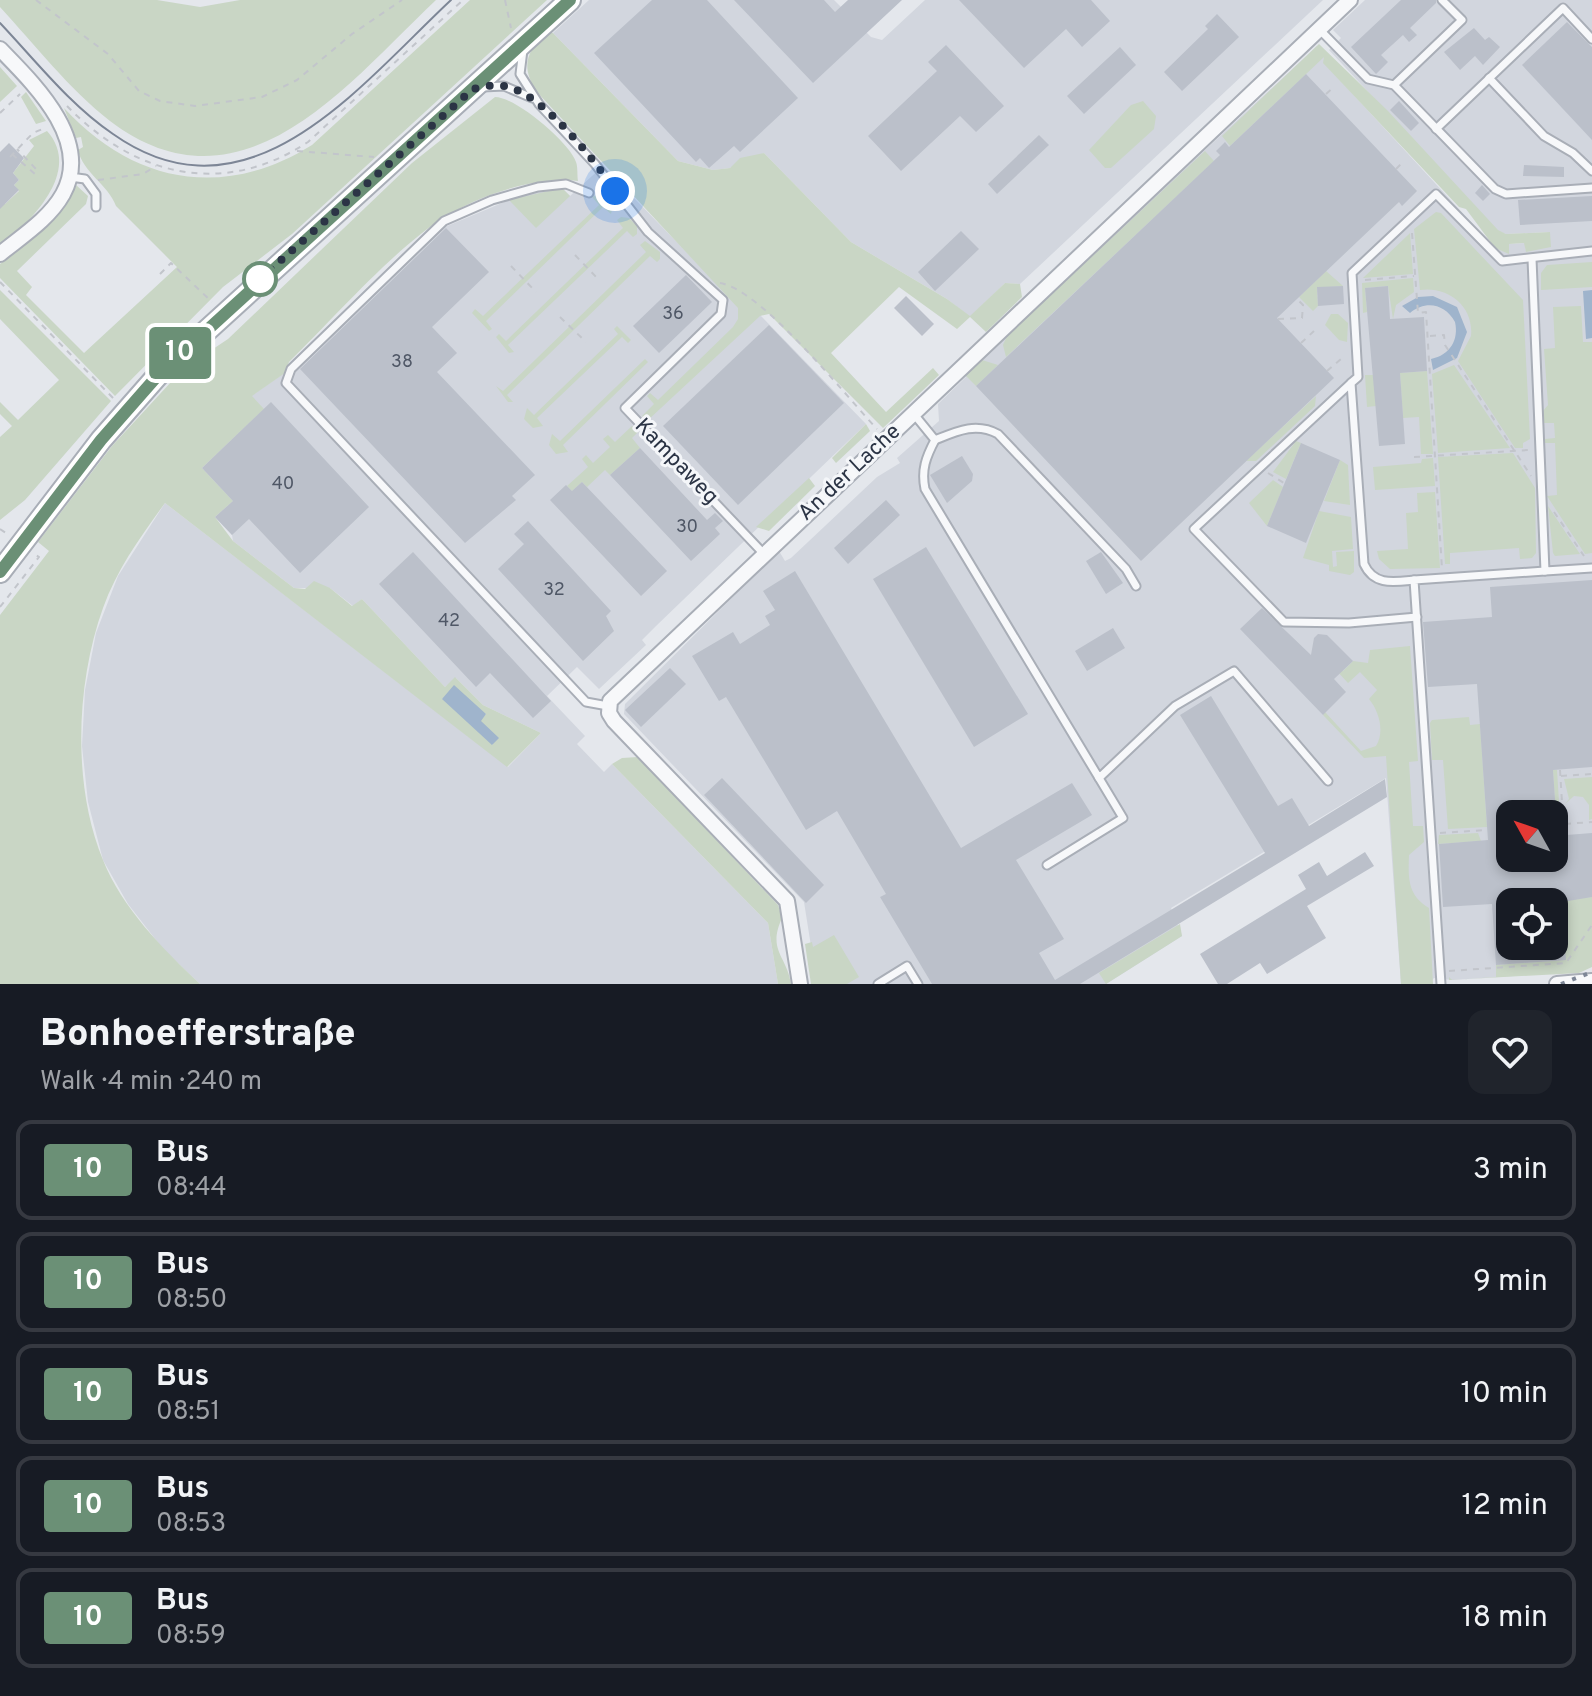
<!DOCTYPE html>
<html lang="en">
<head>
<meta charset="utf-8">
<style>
	:root { --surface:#171b24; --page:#20242c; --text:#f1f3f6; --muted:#9ea1a6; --line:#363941 }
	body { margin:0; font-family:Overpass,sans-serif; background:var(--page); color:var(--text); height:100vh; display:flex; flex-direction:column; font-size:30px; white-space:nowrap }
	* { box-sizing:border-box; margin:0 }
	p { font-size:26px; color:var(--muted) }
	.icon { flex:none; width:44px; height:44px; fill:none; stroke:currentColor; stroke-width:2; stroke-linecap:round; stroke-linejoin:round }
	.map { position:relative; height:984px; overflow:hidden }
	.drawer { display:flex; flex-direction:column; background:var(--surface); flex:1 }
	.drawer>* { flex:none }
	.badge { padding:0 16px; border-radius:6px; font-size:28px; line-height:52px }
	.needle { width:52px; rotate:310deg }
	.tools { position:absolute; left:1496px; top:800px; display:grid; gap:16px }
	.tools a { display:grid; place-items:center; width:72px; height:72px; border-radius:16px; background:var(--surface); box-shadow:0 4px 12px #0003; font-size:40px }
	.you { position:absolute; width:40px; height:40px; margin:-20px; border:6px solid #fff; border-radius:50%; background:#1a73e8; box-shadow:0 0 0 12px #1a73e833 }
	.map>.badge { position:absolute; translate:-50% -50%; box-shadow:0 0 0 4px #fff }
	.round { display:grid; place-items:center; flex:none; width:84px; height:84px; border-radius:16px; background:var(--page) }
	.overview { display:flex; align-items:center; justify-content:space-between; height:136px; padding:0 40px }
	h1 { font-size:38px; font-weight:800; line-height:60px }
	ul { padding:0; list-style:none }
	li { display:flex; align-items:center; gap:24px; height:100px; margin:0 16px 12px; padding:0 24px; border:4px solid var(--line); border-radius:16px }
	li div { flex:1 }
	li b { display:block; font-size:30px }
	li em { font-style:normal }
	li .badge { min-width:88px; font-weight:700; text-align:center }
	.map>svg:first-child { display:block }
</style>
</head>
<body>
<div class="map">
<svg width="1592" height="984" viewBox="0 0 1592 984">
	<rect width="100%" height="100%" fill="#e4e7ec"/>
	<g fill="#d2d6de" fill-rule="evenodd">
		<polygon points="589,0 834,0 871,37 882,40 925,0 1323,0 1020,284 1005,283 970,317 947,299 851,242 764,153 730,168 713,170 678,161 553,33"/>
		<path d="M1365,0H1592V964L1574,972L1452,980L1434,978L1430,982L1401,984L1386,778L1171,908L1182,936L1106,984H817L804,902L624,714L625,704L779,551L785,561L791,558L877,477L900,463L897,458L939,421L938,404L966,377L964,374L1317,46L1327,60L1324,63L1495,248L1509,253V244L1525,243L1526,251L1550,232L1506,234L1498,231L1329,50L1341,38L1333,30ZM1510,814H1554V858H1510ZM1510,902H1554V946H1510Z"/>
		<polygon points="603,166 730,297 760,315 866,424 656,626 642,640 646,645 599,689 577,667 547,696 585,736 577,744 604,772 612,764 768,923 778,984 200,984 163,949 128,904 103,860 88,802 82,746 85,690 96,633 118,576 165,503 508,767 541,733 483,705 456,678 445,687 362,599 353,606 330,588 294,588 233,541 232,535 215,517 232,501 202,468 263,409 251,396 296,365 445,227 509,200 546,190 562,188 570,196"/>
	</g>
	<g fill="#c9d6c5" fill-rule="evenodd">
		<path d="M0,0H157L200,7L240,0H436C347,84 242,221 110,121C69,89 35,45 0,7Z"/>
		<path d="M470,0H547L292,234L223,287L115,396L0,278V264L36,234L76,185L88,196L86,204L17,271L32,287L26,295L84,353L177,267L116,206C108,184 83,173 78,150L83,147L81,137L76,138L64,108C134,184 224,200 312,145Z"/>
		<path d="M546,32L553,33L678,161L713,170L730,168L740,158L764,153L851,242L947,299L970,316L1005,283L1020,284L1022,297L986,332L970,317L957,329L899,287L831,353L886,412L933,368L939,375L883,428L769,314L760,316L647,421L642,416L654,404L647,396L650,393L658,400L733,327L738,319V308L536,91C521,66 526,53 546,32Z"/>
		<polygon points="1319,44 1388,111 1498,230 1506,234 1550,232 1551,247 1526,252 1524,243 1509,244 1509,254 1495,248 1466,209 1459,207 1323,63 1324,57 1230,146 1222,136"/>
		<polygon points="0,67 17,86 0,102"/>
		<polygon points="26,92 46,121 36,124 21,97"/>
		<path d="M495,97C516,97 570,143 576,162C578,167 577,175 578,181C537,175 477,196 443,218C392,251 334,318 289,362L285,373L252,396L264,409L202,468L233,501L215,517L233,541L294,588L305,589L314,581L330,588L352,606L362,599L445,687L455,677L483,705L541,733L507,767L165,503C141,536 117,569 103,608C76,683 72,785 103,860C122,908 163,949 200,984H0V615L49,551L38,542L112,446L183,369L228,339L412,163ZM442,698L486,714L480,720L493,745Z"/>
		<polygon points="1143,101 1156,116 1154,129 1111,168 1105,168 1089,150 1131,105"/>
		<path d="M47,131C83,171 31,222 0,246V199L5,204L19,191L14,185L19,180L13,173L34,146L29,140Z"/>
		<polygon points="1205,151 1214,161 1006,357 1003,345 1007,336"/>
		<polygon points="562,188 570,196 536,228 509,200"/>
		<polygon points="600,193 614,202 611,214 603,207 486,321 492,329 489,331 472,313 475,309 483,316 599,205 592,197"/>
		<path d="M1436,212L1441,213L1523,300L1530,439L1523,443V448H1515L1458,361L1471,336C1474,306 1448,286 1420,290L1414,229Z"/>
		<polygon points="621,217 629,218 637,226 637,234 633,237 627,231 508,345 514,352 509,353 496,337 499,334 506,341 623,228 617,220"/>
		<polygon points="1410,233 1413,274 1363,278 1408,235"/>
		<polygon points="645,241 660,252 660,259 657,262 650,256 507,395 513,402 508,402 496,386 503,391 646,252 640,245"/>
		<polygon points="1592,262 1592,287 1541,290 1541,273 1547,265"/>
		<polygon points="1326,271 1343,286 1317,288 1318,306 1313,311 1299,297"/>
		<polygon points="1413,278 1414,292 1396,305 1393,319 1388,286 1365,288 1367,312 1363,313 1362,283"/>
		<polygon points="0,290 111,401 25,500 0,520 0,437 12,426 0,414 0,402 18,420 59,380 0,319"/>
		<polygon points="1581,306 1583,342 1592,342 1592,553 1585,554 1547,496 1557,495 1555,443 1545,443 1545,439 1555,438 1554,423 1544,423 1543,411 1548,405 1544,349 1555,348 1553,307"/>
		<polygon points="1331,314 1338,314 1348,323 1347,342 1339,340 1325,325"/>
		<polygon points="617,326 631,340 628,343 622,337 537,418 543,426 533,428 524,419 527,408 534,415 618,334 614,329"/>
		<polygon points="645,359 648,362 563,445 568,452 556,454 549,445 552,434 560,441"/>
		<polygon points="982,360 998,365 976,386 964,374"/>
		<polygon points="1454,365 1510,448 1438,453 1432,374"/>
		<polygon points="1427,371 1433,454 1421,454 1419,417 1403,418 1400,373"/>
		<polygon points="1365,375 1374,375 1376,406 1367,407"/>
		<polygon points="1316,396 1315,406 1256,461 1246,461"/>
		<polygon points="866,424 870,431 836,463 832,458"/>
		<polygon points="632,426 639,431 632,438 640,448 610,475 605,470 587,487 582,482 572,491 567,486 588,467 582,459 586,455 593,463 610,447 603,439 608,435 615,442"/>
		<polygon points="1296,441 1301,443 1286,479 1273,472"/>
		<polygon points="1513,453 1535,488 1536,553 1532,558 1520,559 1519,548 1450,553 1450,564 1445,564 1438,457"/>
		<polygon points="1433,458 1435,486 1375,490 1373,467 1421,463 1422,459"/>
		<polygon points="1340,460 1348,465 1350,505 1324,501"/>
		<polygon points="809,478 815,486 769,531 756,527"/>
		<polygon points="1273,480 1283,487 1267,526 1249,503"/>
		<polygon points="1435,492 1440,568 1390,569 1379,559 1377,551 1408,549 1406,513 1418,512 1417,493"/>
		<polygon points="1548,506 1580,554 1555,556 1553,553"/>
		<polygon points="1319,511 1351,517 1353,549 1332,551 1333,567 1337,566 1336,552 1354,551 1354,572 1350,575 1329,571 1329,565 1303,558"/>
		<path d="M1410,646L1418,761L1409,762L1413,826H1423L1424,842L1409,855C1408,880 1408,895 1429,908L1433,984H1401L1386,756L1364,758L1323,715L1325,712L1361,751L1376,746C1385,732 1379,711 1369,699L1377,690L1360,672L1348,683L1324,657L1326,655L1343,671L1353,661L1368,663L1370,650Z"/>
		<polygon points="1469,717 1470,725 1480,724 1487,827 1448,829 1443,760 1432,760 1430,723 1432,720"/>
		<path d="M638,757L778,905L782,918C767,951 787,956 791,984H778L768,923L612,764L622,758Z"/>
		<polygon points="1553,770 1557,770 1561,835 1557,835"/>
		<polygon points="1592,777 1592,819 1589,820 1589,805 1583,797 1574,796 1565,804 1569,799 1564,779"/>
		<polygon points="1478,833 1481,841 1438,844 1439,835"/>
		<polygon points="1592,897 1592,967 1579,973 1449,980 1449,977 1452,980 1496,977 1496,965 1565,960 1562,900"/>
		<polygon points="1180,924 1182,936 1106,984 1099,973"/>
		<polygon points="834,935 859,977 847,984 811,984 805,944 812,942 813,947"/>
	</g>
	<g fill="#9fb4cc">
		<polygon points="1592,290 1592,338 1586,339 1583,291"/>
		<path d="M1433,296L1457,307L1467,332L1457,358L1433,370L1431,359C1450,355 1459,340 1455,322C1445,304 1426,300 1410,313L1402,306L1418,297Z"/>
		<polygon points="454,685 486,714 481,721 499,738 492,745 442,699"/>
	</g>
	<g fill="#bbc0ca">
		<polygon points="652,0 707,0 798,98 740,152 734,146 709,168 700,158 696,162 594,53"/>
		<polygon points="734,0 824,0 835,12 848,0 902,0 813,83"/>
		<polygon points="959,0 1091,0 1110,21 1082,47 1066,29 1024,68"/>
		<polygon points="1401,0 1436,0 1436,3 1410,28 1417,35 1409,42 1403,35 1381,55 1388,62 1376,74 1351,47"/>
		<polygon points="1217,14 1239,37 1182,91 1164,72 1208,29 1205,26"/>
		<polygon points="1567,22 1592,47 1592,140 1522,65"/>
		<polygon points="1474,28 1485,40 1489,37 1500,47 1483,65 1475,56 1460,70 1444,52"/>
		<polygon points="946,45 1004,106 976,132 960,116 901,171 868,136 937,71 928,62"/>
		<polygon points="1120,47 1136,65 1084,114 1067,96"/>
		<polygon points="1306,74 1417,191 1402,206 1399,202 1277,318 1334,378 1141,561 976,386 1220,155 1216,151 1225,142 1229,147"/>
		<polygon points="1399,101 1419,123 1411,131 1390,110"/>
		<polygon points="1039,135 1049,145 997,194 988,184"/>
		<polygon points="9,143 24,158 13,173 19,180 14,185 19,190 0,209 0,152"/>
		<polygon points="1524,165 1564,167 1564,177 1523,176"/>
		<polygon points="1482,185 1490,194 1483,201 1475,193"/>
		<polygon points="1592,196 1592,221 1520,225 1518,200"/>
		<polygon points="446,228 489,272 432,327 457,353 437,372 535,475 512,496 516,500 465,543 300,369"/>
		<polygon points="961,231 979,249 935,291 918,272"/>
		<polygon points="686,275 712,302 659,353 633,326"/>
		<polygon points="1343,286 1344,304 1318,306 1317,287"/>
		<polygon points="1388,286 1390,319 1424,317 1427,371 1400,373 1405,444 1379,446 1365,288"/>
		<polygon points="906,296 934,324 922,336 894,308"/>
		<polygon points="769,325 844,403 738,505 663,426"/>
		<polygon points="271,402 369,507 300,573 249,519 232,535 215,517 233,501 202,468"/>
		<polygon points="1301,443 1340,460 1306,543 1267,526"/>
		<polygon points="640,448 707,520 715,513 723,521 715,528 720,534 691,561 610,475"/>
		<polygon points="962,456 973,474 972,481 947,503 930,475"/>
		<polygon points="582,482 667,571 641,596 550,500 566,485 572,491"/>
		<polygon points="886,500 900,515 848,564 834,548"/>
		<polygon points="528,521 611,611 606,616 614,631 583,661 498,569 524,544 514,534"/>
		<polygon points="926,547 1028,714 974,747 873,579"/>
		<polygon points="413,552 551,701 533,718 490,673 476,687 379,584"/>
		<polygon points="1101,552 1123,583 1106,594 1086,561"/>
		<polygon points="795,571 961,848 1072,783 1092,815 1016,860 1064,939 1039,953 1055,980 1265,853 1180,715 1211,696 1278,806 1292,798 1309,826 1385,779 1387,797 1080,984 932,984 880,897 886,894 837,811 806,830 726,697 719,701 692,656 733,632 740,644 770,625 765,616 775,610 763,591"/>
		<polygon points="1592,580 1592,767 1553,770 1556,814 1510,814 1510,858 1554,858 1554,836 1592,833 1592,897 1562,902 1510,902 1510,946 1554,946 1554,909 1562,909 1566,960 1496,965 1492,904 1443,907 1439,844 1488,840 1477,684 1428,687 1423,622 1492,617 1490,587"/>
		<polygon points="1262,608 1311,655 1314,638 1318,634 1327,635 1353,661 1334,679 1346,692 1323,715 1240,629"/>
		<polygon points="1113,628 1125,648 1087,671 1075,651"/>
		<polygon points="670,668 686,684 641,727 625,710"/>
		<polygon points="722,778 824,885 806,903 704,795"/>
		<polygon points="1365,852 1374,866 1307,906 1326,938 1267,974 1260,963 1227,984 1218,984 1200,954 1306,889 1298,875 1319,862 1327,876"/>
	</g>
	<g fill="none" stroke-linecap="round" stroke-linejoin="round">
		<defs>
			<g id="lane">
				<polyline points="1319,29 1368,79 1394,85 1495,189 1506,194 1592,188"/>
				<polyline points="523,50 520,74 539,104 595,164 648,232 723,300 721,314 625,408 764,554"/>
				<polyline points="1489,78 1544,136 1573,153 1592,171"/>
				<polyline points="1394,85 1462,20 1442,0"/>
				<polyline points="483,87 504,86 532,98"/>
				<polyline points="1436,129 1563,8 1592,39"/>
				<polyline points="70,177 85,179 96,194 96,207"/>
				<polyline points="589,193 566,184 538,187 492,200 444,221 291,369 286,383 586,702 608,706"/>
				<polyline points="1532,259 1545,571 1592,568"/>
				<polyline points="1351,383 1194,529 1284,622 1349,623 1417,617"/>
				<path d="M913,413L935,440C926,457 921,470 925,489L1099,778L1175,706L1234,671L1328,781"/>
				<path d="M935,440C957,431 976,422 998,434L1126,569L1136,586"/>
				<path d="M1414,580C1394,582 1374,586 1364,564L1351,383L1358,377L1352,273L1436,194L1502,261L1592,251"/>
				<polyline points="1047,865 1123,818 1099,778"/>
				<polyline points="878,984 907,966 918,984"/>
				<polyline points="1441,984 1414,580 1545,571"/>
			</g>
			<g id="street">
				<path d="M0,49C33,83 93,140 63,194C49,219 22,236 0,254"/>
				<polyline points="800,984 787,901 614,721 609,713 610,701 1350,0"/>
				<polyline points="1557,984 1592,981"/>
			</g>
			<polyline id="secondary" points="0,572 101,440 159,374 570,0"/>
		</defs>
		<use href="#lane" stroke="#a9aeb7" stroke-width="11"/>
		<use href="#street" stroke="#a9aeb7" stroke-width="18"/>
		<use href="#secondary" stroke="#a9aeb7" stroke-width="24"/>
		<g stroke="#c2c5cb" stroke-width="2" stroke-dasharray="6 6" stroke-linecap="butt">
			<polyline points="36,0 108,54 139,91 160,101 195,106 262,97 297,80 352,34 402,0"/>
			<polyline points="505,0 511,28"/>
			<polyline points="1326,94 1334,87"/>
			<path d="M67,106C135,176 223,198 308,142L463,0"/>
			<polyline points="0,113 20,94"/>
			<polyline points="297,151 374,157"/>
			<polyline points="12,154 35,174 36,169 17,149"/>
			<polyline points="10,157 33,133 45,128"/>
			<polyline points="1396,169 1404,161"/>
			<polyline points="98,180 143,174 156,166"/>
			<polyline points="1412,233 1418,313 1426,312 1442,569"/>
			<polyline points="575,255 599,280"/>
			<polyline points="511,266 536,292"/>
			<polyline points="160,274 171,263 212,302"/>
			<polyline points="1365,280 1414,276"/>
			<polyline points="0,282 114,399"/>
			<path d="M720,283C762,290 845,395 877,429"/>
			<polyline points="560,317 586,342"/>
			<polyline points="1278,319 1302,318 1303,305 1297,299"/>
			<polyline points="1430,336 1444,335 1445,345 1531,476"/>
			<polyline points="1301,343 1314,331"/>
			<polyline points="1327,371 1341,359"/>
			<polyline points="1414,457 1529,450"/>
			<polyline points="1268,473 1284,483"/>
			<polyline points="1554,512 1584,556"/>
			<polyline points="0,529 9,535"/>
			<polyline points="0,607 39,557 33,553"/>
			<polyline points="1560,770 1564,835"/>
			<polyline points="1561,776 1592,774"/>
			<polyline points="1565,824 1592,822"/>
			<polyline points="1440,833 1487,830"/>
			<polyline points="1449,971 1566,963 1592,925"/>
		</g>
		<use href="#lane" stroke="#f7f8fa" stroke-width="7"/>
		<use href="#street" stroke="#f7f8fa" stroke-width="14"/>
		<use href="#secondary" stroke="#fff" stroke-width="20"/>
		<path stroke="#7d8696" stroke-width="2" d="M0,23C36,61 70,105 113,134C249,230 360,85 451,0"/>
		<polyline stroke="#7d8696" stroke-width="4" stroke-dasharray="4 8" stroke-linecap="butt" points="1561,984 1592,972"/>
	</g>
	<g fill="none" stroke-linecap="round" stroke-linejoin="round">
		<defs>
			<polyline id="line" points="0,572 101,440 159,374 570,0"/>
		</defs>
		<use href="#line" stroke="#fff" stroke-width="18"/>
		<use href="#line" stroke="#6b9076" stroke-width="12"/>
		<path stroke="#2b3445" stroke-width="8" stroke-dasharray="0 14.4" d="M260,279L473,89C483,87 494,84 504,86C540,91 596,161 615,191"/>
	</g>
	<circle fill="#fff" stroke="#6b9076" stroke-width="4" cx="260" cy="279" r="16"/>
	<g text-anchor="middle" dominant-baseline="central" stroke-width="6" stroke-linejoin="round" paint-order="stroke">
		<g font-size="18" fill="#4f5766">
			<text x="673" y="314">36</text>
			<text x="402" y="362">38</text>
			<text x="283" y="484">40</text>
			<text x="687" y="527">30</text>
			<text x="554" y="590">32</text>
			<text x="449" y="621">42</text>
		</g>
		<g font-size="22" fill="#2b3445" stroke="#f4f6f9">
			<text transform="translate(676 462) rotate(46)">Kampaweg</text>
			<text transform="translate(850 473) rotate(-43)">An der Lache</text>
		</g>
	</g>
</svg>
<div class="tools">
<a><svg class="needle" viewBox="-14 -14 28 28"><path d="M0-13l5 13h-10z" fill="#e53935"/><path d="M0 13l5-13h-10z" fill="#9ea1a6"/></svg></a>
<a><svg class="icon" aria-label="locate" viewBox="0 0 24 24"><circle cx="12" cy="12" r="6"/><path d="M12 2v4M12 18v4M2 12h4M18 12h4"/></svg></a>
</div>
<div class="you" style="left:615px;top:191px"></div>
<b class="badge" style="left:180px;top:353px;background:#6b9076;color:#fff">10</b>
</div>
<section class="drawer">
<div class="overview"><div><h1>Bonhoefferstraße</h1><p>Walk · 4 min · 240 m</p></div><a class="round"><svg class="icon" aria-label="heart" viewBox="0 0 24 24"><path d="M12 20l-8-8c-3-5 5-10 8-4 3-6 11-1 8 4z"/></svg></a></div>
<ul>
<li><span class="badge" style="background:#6b9076;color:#fff">10</span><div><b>Bus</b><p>08:44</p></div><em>3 min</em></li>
<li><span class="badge" style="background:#6b9076;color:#fff">10</span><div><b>Bus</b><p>08:50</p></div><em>9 min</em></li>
<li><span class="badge" style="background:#6b9076;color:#fff">10</span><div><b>Bus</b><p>08:51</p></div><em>10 min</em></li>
<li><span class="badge" style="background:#6b9076;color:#fff">10</span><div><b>Bus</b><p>08:53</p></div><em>12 min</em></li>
<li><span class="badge" style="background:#6b9076;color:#fff">10</span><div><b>Bus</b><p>08:59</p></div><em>18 min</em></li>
</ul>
</section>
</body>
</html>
